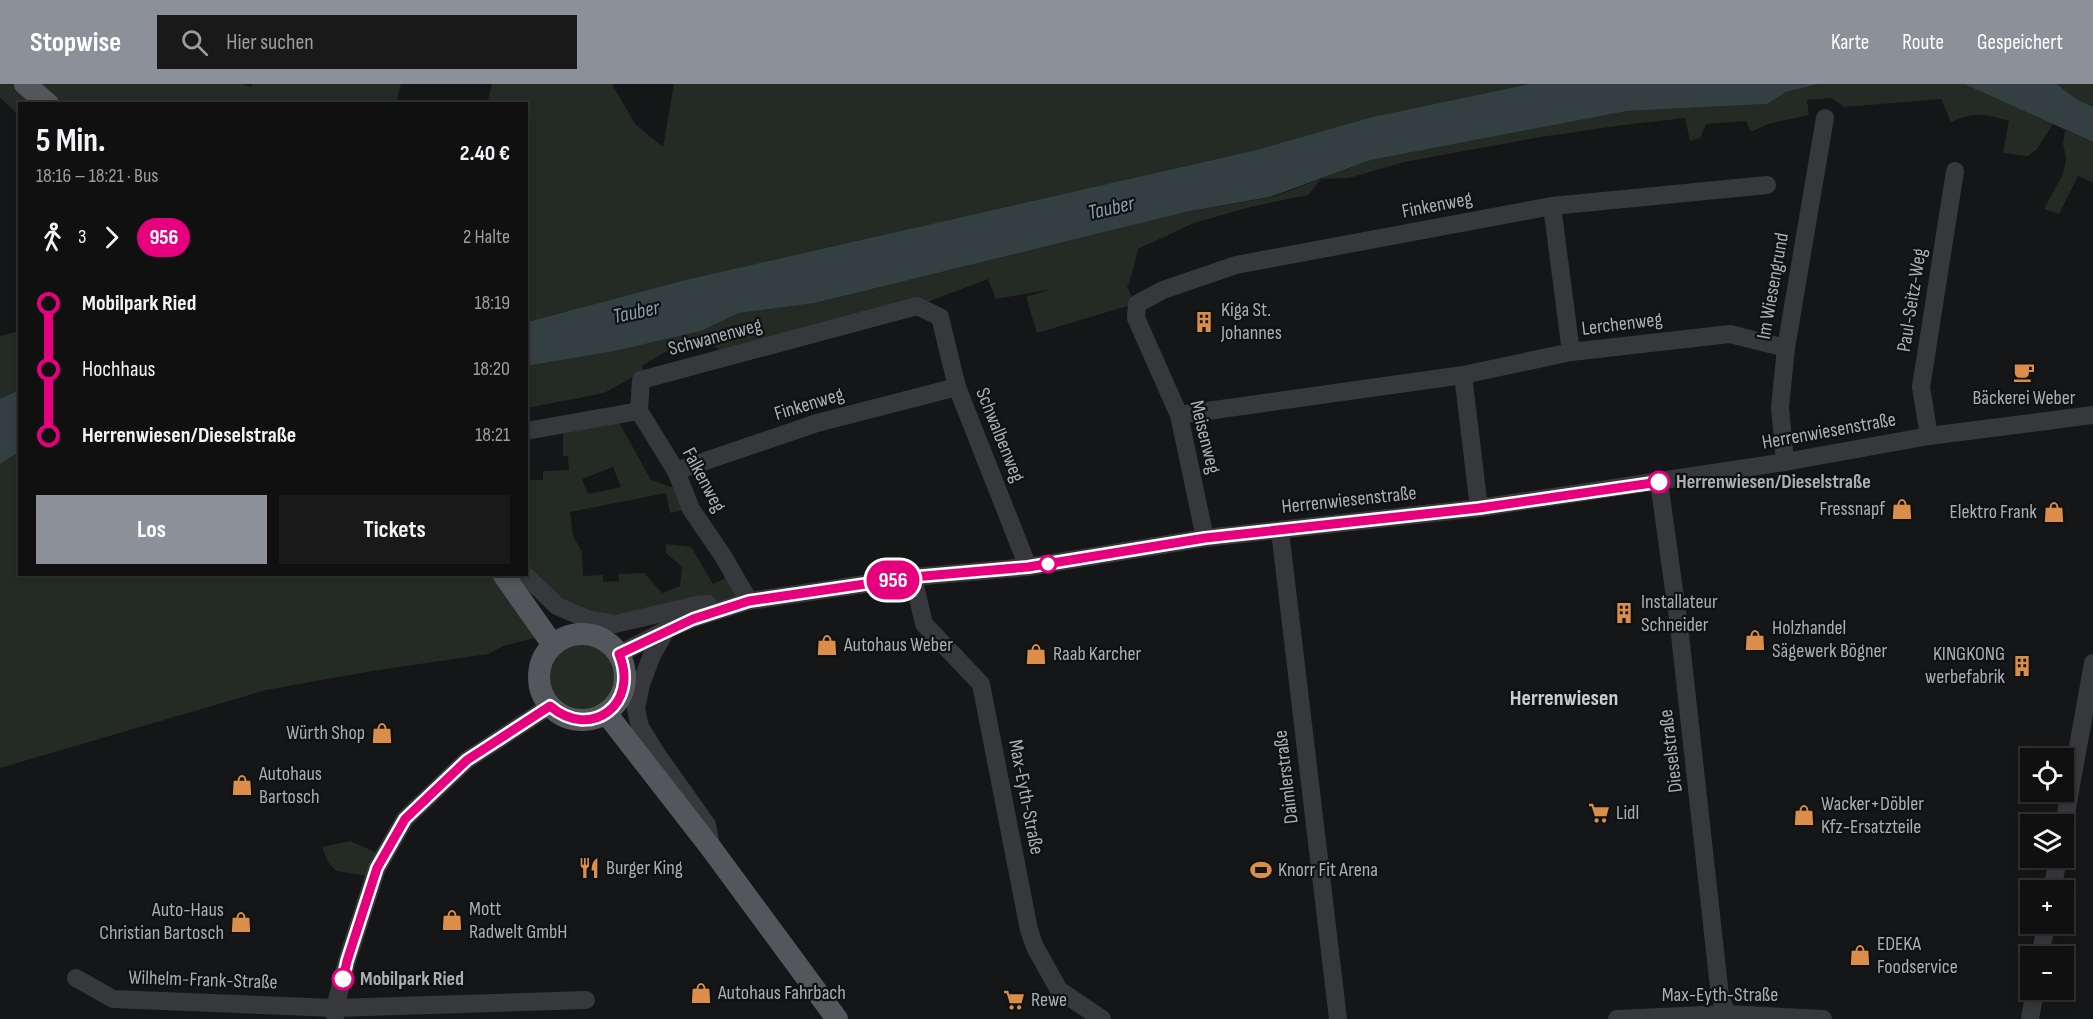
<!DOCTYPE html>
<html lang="de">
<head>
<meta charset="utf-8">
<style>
	:root { --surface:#101011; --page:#19191a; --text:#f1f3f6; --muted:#9c9d9f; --line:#303031; --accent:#8c9099 }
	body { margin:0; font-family:"Sofia Sans Condensed",sans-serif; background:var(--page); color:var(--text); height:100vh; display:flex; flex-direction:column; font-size:22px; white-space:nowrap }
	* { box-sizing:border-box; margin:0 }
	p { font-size:20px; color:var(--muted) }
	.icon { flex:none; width:33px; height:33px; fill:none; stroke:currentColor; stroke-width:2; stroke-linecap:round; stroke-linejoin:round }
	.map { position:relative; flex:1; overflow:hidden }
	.sheet { position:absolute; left:18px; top:18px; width:510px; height:474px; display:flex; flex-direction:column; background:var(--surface); border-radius:0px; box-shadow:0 3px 9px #0003,0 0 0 2px var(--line) }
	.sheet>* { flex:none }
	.badge { padding:0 12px; border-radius:20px; font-size:21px; line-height:39px }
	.tools { position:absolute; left:2020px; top:664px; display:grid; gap:12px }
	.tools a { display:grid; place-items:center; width:54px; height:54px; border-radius:0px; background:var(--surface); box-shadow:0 3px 9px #0003,0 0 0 2px var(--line); font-size:30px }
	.map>.badge { position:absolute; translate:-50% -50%; box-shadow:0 0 0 3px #fff }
	.legs { display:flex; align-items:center; gap:9px; height:66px; padding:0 18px; font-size:20px }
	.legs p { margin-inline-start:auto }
	.summary { display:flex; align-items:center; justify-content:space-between; height:102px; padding:0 18px }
	h1 { font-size:33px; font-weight:700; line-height:45px }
	.cta { display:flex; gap:12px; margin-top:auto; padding:12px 18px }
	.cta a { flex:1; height:69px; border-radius:0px; background:var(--accent); color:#fff; font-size:24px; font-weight:700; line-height:69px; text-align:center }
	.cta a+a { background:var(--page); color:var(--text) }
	ul { padding:0 18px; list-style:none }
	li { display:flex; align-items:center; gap:21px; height:66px; font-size:22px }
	li i { display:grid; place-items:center; width:9px; height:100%; margin:0 8px; background:currentColor }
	li i::after { content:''; width:15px; height:15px; margin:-8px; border:4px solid; border-radius:50%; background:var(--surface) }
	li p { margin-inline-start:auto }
	li:first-child i { background:linear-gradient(#0000 50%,currentColor 0) }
	li:last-child i { background:linear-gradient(currentColor 50%,#0000 0) }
	header { display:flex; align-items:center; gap:36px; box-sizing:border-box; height:84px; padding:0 30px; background:var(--accent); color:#fff }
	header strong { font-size:28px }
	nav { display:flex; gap:33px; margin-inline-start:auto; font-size:21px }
	.search { width:420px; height:54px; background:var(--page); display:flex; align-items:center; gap:15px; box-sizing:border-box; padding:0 21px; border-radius:0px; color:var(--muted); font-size:22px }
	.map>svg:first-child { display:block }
</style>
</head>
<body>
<header>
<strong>Stopwise</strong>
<div class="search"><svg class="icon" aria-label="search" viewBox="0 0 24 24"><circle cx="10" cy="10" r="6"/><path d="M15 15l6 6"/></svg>Hier suchen</div>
<nav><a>Karte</a><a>Route</a><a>Gespeichert</a></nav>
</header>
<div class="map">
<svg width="2093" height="935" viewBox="0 0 2093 935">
	<rect width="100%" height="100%" fill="#151617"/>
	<g fill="#242b24" fill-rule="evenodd">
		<polygon points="0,0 242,0 251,3 253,0 401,0 396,19 20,20 19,32 0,13"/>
		<polygon points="492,0 612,0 635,40 663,63 674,0 1529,0 1372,33 1256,66 685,196 527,238 526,20 487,20"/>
		<path d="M1818,0H1964L2053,40L2037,65L2028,72L2003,69L2009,37C1985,30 1975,27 1951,38L1941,15L1844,23L1832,14L1807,16L1809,31L1768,40L1751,48L1746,37L1706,40L1700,54L1690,57L1685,34L1623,41L1541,53L1404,78L1349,94L1321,95L1308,111L1250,123L1194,139L1138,165L1129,200L1125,201H1127L1134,220L1037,249L1026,213L1052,205L996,215L988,195L917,222L733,272L705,258L702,252V260L684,265L667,267L643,281L642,288L604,309L527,324V282L615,267L701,247L739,229L815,219L1190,127L1273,113L1371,76L1627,27L1767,20L1786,8Z"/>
		<polygon points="2057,0 2093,0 2093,23 2075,14"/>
		<polygon points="2065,46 2093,58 2093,99 2078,92 2059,130 2044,125 2063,90 2066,75 2063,59"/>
		<polygon points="19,247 19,306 0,315 0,252"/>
		<path d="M615,331L651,396L683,407L691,425L670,429L666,409L570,428L573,452L582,468L583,492L603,491V498L619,497V490L644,489L662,509L680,502L682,483L666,469V460L691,463L713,500L734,490L749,517L587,535L526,490L527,389H528L529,396H543V387L569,386L568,372H563V341ZM613,383L621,403L588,410L582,395Z"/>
		<polygon points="19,368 20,490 503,491 546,551 503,562 488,570 372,587 266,606 0,684 0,380"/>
		<circle cx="582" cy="593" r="43"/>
		<polygon points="350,757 384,772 374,793 336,787 328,778 322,763"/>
	</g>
	<g fill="#343f42">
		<polygon points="1529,0 1818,0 1786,8 1767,20 1627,27 1371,76 1270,113 1190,127 815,219 739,229 701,247 615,267 527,282 527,238 685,196 1256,66 1372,33"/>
		<polygon points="1964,0 2057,0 2075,14 2093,23 2093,58"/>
		<polygon points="19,306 19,368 0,380 0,315"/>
	</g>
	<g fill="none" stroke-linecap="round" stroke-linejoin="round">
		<g stroke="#37383b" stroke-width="18">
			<polyline points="1552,122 1571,268"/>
			<polyline points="1463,291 1479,424"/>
			<polyline points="639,327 676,387 691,425 723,472 749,517"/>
			<polyline points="1179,331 1463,291 1571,268 1730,250 1786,264"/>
			<polyline points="526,347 639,327 641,296 917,222 940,233 957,303 1028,483"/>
			<polyline points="1929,352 1921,303 1955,87"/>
			<polyline points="1785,378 1780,323 1786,264 1825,34"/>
			<polyline points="676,387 817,339 957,303"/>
			<polyline points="1659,398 1679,542 1720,912 1727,930"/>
			<polyline points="1280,447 1338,935"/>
			<polyline points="1205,454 1179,331 1136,234 1137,220 1163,206 1236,181 1552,122 1767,101"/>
			<polyline points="524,490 557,522 587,535 615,540 697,521 708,520"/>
			<polyline points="913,493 924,540 981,600 1029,846 1035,863 1059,906 1102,935"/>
			<polyline points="666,546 652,571 641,600 636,625 640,643 656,669 707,741 711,762"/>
			<polyline points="619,570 666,546 692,535 749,517 913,493 1028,483 1205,454 1479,424 1785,378 1929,352 2093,331"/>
			<polyline points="2064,741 2093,579"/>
			<polyline points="2052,807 2058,774"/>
			<polyline points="2040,873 2046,840"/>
			<polyline points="76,894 113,915 335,924 586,916"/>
			<polyline points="335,933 335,924 347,877 377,784 405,735 467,676 550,622"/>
			<polyline points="1617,935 1727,930 1823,935"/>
			<polyline points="2030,935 2035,906"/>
		</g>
		<g stroke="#53565a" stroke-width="22">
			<polyline points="25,0 48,20"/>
			<polyline points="503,490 553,561"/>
			<circle cx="582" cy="593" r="43"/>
			<polyline points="606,629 711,764 837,935"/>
		</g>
	</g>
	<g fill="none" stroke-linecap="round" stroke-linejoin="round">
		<defs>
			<path id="line-1" d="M343,895L347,877L377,784L405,735L467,676L550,622C591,657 640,620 619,570L693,535L749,517L913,493L1028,483L1205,454L1479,424L1659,398"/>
		</defs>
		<use href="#line-1" stroke="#fff" stroke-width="14"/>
		<use href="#line-1" stroke="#e6007e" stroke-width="9"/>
	</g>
	<defs>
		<symbol id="building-bare" viewBox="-9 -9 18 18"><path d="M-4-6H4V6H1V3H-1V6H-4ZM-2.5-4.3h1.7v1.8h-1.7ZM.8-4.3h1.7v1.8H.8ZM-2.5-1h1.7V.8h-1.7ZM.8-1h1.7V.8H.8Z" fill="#db8e49" stroke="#101112" stroke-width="2.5" paint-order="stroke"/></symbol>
		<symbol id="cafe-bare" viewBox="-9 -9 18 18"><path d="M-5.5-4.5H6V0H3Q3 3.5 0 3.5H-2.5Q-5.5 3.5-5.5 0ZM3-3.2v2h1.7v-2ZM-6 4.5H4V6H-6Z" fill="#db8e49" stroke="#101112" stroke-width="2.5" paint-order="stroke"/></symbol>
		<symbol id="shop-bare" viewBox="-9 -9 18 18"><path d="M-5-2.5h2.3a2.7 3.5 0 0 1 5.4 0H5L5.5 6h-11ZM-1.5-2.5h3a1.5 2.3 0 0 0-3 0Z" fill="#db8e49" stroke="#101112" stroke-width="2.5" paint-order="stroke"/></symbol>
		<symbol id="supermarket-bare" viewBox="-9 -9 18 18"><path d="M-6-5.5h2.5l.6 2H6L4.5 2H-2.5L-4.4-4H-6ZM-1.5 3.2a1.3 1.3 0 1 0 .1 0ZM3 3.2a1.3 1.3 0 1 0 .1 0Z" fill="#db8e49" stroke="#101112" stroke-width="2.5" paint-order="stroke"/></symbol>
		<symbol id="restaurant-bare" viewBox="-9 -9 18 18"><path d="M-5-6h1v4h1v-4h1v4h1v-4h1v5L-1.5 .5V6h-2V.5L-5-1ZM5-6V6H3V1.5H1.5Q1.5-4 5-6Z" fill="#db8e49" stroke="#101112" stroke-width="2.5" paint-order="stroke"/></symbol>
		<symbol id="stadium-bare" viewBox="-9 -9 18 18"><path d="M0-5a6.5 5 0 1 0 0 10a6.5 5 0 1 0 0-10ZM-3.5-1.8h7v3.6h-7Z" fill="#db8e49" stroke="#101112" stroke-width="2.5" paint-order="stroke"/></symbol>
	</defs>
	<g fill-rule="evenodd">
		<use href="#building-bare" x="1189" y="223" width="30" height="30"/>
		<use href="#cafe-bare" x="2009" y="273" width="30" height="30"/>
		<use href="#shop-bare" x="1887" y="410" width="30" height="30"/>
		<use href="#shop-bare" x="2039" y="413" width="30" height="30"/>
		<use href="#building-bare" x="1609" y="514" width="30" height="30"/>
		<use href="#shop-bare" x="1740" y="541" width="30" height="30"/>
		<use href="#shop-bare" x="812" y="546" width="30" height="30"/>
		<use href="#shop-bare" x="1021" y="555" width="30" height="30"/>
		<use href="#building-bare" x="2007" y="567" width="30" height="30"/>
		<use href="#shop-bare" x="367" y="634" width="30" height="30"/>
		<use href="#shop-bare" x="227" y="686" width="30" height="30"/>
		<use href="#supermarket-bare" x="1584" y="714" width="30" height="30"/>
		<use href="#shop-bare" x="1789" y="716" width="30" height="30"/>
		<use href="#restaurant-bare" x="574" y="769" width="30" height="30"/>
		<use href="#stadium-bare" x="1246" y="771" width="30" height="30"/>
		<use href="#shop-bare" x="437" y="821" width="30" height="30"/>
		<use href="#shop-bare" x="226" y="823" width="30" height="30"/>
		<use href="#shop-bare" x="1845" y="856" width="30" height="30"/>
		<use href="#shop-bare" x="686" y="894" width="30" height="30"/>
		<use href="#supermarket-bare" x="999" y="901" width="30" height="30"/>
	</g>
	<g fill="#fff" stroke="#e6007e" stroke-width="3">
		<circle cx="1659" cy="398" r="10"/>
		<circle cx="1048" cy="480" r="8"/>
		<circle cx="343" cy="895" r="10"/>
	</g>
	<g text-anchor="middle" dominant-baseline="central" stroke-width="4.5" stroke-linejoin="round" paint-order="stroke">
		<g font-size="20" fill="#a9afb5" stroke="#101112">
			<text transform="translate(1437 121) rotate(-11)">Finkenweg</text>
			<text transform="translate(1773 202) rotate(-80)">Im Wiesengrund</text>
			<text transform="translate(1912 216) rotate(-81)">Paul-Seitz-Weg</text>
			<text transform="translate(1622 240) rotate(-7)">Lerchenweg</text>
			<text transform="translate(715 253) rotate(-15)">Schwanenweg</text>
			<text transform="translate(809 320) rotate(-17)">Finkenweg</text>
			<text transform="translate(1829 347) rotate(-10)">Herrenwiesenstraße</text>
			<text transform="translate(1000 351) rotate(68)">Schwalbenweg</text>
			<text transform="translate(1205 353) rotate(76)">Meisenweg</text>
			<text transform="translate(704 396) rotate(62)">Falkenweg</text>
			<text transform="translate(1349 416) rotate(-6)">Herrenwiesenstraße</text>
			<text transform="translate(1671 667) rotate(-97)">Dieselstraße</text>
			<text transform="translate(1286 693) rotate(-97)">Daimlerstraße</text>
			<text transform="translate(1026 713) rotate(79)">Max-Eyth-Straße</text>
			<text transform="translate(203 896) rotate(2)">Wilhelm-Frank-Straße</text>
			<text x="1720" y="911">Max-Eyth-Straße</text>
		</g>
		<g font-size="20" fill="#a9afb5" stroke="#101112" text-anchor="start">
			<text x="1221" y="226">Kiga St.<tspan x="1221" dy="23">Johannes</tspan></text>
			<text x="2024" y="314" text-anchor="middle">Bäckerei Weber</text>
			<text x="1885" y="425" text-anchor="end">Fressnapf</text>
			<text x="2037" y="428" text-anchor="end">Elektro Frank</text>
			<text x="1641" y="518">Installateur<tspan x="1641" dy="23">Schneider</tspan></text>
			<text x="1772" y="544">Holzhandel<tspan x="1772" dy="23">Sägewerk Bögner</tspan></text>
			<text x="844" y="561">Autohaus Weber</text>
			<text x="1053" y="570">Raab Karcher</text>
			<text x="2005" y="570" text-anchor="end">KINGKONG<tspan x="2005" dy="23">werbefabrik</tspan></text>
			<text x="365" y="649" text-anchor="end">Würth Shop</text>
			<text x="259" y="690">Autohaus<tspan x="259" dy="23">Bartosch</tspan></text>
			<text x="1821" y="720">Wacker+Döbler<tspan x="1821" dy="23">Kfz-Ersatzteile</tspan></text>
			<text x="1616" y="729">Lidl</text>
			<text x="606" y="784">Burger King</text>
			<text x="1278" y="786">Knorr Fit Arena</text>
			<text x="469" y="825">Mott<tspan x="469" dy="23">Radwelt GmbH</tspan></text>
			<text x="224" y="826" text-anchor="end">Auto-Haus<tspan x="224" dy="23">Christian Bartosch</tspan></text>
			<text x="1877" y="860">EDEKA<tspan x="1877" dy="23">Foodservice</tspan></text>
			<text x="718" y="909">Autohaus Fahrbach</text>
			<text x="1031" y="916">Rewe</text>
		</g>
		<g font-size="20" font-weight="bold" fill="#a9afb5" stroke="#101112" text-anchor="start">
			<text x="1676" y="398">Herrenwiesen/Dieselstraße</text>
			<text x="360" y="895">Mobilpark Ried</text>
		</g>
		<g font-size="21" font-style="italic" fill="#84a1ac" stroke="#101112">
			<text transform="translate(1111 124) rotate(-13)">Tauber</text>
			<text transform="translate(636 228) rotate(-12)">Tauber</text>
		</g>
		<g font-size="22" font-weight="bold" fill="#c9cdd2" stroke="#101112">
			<text x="1564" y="614">Herrenwiesen</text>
		</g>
	</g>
</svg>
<div class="tools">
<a><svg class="icon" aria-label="locate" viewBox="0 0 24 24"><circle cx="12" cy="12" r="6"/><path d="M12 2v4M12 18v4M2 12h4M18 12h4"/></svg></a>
<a><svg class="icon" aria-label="layers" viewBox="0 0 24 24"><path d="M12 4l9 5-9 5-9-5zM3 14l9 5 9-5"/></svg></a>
<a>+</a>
<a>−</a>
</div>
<b class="badge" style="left:893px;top:496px;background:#e6007e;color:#fff">956</b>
<section class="sheet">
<div class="summary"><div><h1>5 Min.</h1><p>18:16 – 18:21 · Bus</p></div><b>2.40 €</b></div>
<div class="legs"><svg class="icon" aria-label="walk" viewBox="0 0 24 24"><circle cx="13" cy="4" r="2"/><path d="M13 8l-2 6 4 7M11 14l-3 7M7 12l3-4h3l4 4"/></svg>3<svg class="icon" aria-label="forward" viewBox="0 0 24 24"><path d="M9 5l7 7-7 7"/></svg><b class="badge" style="background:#e6007e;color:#fff">956</b><p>2 Halte</p></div>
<ul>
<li><i style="color:#e6007e"></i><b>Mobilpark Ried</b><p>18:19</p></li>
<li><i style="color:#e6007e"></i><span>Hochhaus</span><p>18:20</p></li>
<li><i style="color:#e6007e"></i><b>Herrenwiesen/Dieselstraße</b><p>18:21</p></li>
</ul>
<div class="cta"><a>Los</a><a>Tickets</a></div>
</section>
</div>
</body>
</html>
